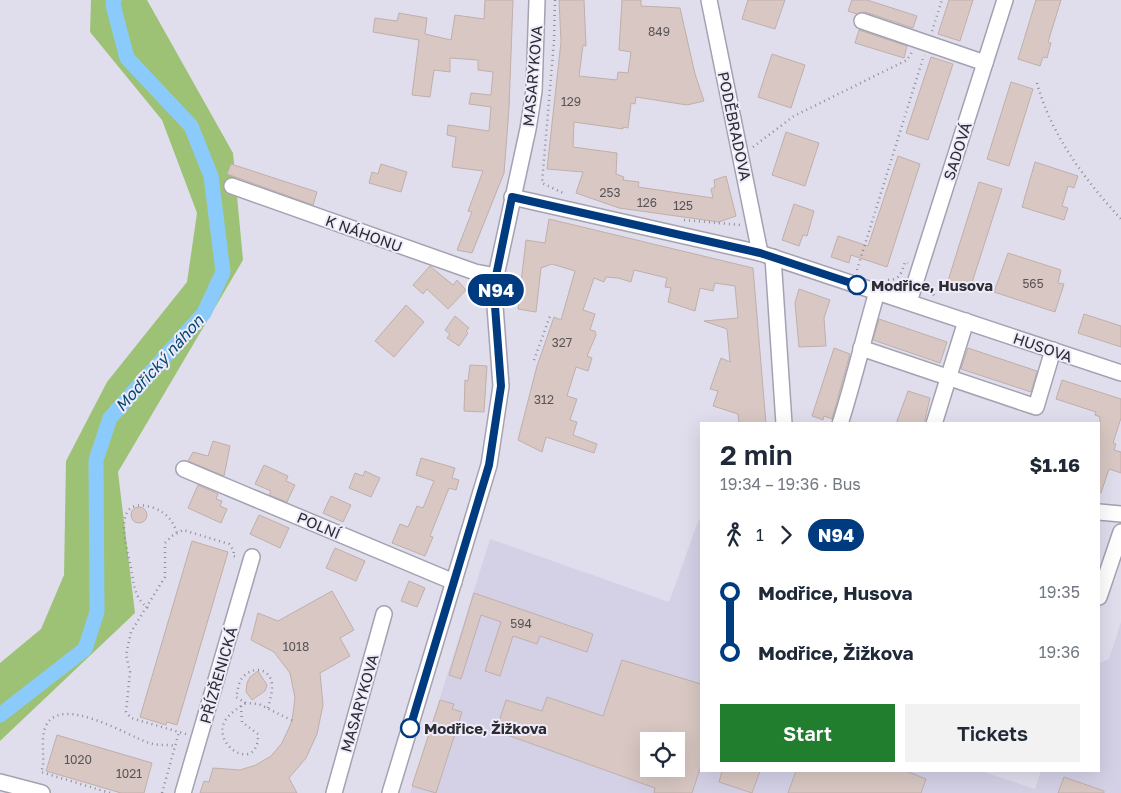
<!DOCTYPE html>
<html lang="en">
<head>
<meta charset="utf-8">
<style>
	:root { --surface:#fff; --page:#f2f2f3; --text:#1f2937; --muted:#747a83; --accent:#217e2e }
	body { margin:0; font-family:"Golos Text",sans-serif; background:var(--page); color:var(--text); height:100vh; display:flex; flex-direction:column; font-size:19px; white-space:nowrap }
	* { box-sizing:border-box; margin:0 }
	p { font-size:16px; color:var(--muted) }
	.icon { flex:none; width:28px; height:28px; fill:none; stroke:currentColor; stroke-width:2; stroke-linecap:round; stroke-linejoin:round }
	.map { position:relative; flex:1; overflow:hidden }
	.drawer { position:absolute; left:700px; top:422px; width:400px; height:350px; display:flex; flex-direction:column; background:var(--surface); border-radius:0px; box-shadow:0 5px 20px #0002 }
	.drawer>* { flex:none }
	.badge { padding:0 10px; border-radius:16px; font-size:18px; line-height:32px }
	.fabs { position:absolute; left:640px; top:732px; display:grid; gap:10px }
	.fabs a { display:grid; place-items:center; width:45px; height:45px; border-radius:0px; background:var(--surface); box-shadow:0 5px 20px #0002; font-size:25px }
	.map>.badge { position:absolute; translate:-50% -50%; box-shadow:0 0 0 2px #fff }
	.legs { display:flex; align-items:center; gap:8px; height:55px; padding:0 20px; font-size:16px }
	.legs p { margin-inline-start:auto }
	.summary { display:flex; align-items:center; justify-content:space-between; height:85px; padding:0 20px }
	h1 { font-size:28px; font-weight:600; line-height:38px }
	.primary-button { display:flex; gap:10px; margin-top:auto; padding:10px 20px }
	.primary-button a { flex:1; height:58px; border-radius:0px; background:var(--accent); color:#fff; font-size:20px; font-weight:600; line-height:58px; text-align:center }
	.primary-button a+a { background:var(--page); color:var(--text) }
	ul { padding:0 20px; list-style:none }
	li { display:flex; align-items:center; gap:18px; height:60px; font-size:19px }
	li i { display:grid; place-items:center; width:8px; height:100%; margin:0 6px; background:currentColor }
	li i::after { content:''; width:12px; height:12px; margin:-6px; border:4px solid; border-radius:50%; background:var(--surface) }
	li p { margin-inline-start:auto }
	li:first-child i { background:linear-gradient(#0000 50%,currentColor 0) }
	li:last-child i { background:linear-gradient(currentColor 50%,#0000 0) }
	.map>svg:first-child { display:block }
</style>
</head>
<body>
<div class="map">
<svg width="1121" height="793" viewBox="0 0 1121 793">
	<rect width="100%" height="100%" fill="#e0deed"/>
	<path fill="#d4d1e7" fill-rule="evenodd" d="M699,519H701V771H981L1035,789L1041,771H1099V663L1109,659L1121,622V793H410L490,539L669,602ZM649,741H676V769H649Z"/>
	<polygon fill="#9ec275" points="91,0 147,0 233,153 243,260 118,472 135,613 0,741 0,663 41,629 64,575 66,461 107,382 187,282 197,213 162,120 90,32"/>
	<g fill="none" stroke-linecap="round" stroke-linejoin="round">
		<polyline stroke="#8bcbfb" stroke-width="15" points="0,715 85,649 97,612 96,460 110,418 204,313 223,272 211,176 191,126 127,58 113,5 114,0"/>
	</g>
	<g fill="#d8c7c3" stroke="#c0afab" fill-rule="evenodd">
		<polygon points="485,0 513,0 509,108 504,173 472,253 457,250 472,212 468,211 483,171 452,167 456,137 447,135 448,125 489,131 491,107 469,104 471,93 491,95 493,72 478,70 478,60 450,58 450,72 434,70 430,97 412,95 419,40 373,32 375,18 397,21 399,13 427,18 425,34 451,40 455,15 484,19"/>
		<polygon points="559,0 584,0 586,46 583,45 579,76 617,80 618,72 628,73 631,52 619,50 622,0 641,0 641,6 680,8 695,74 704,101 687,105 636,97 635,104 631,103 628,128 623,127 623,129 574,122 573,147 617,153 616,174 624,177 623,180 639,182 638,187 713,198 711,189 715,187 714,180 726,176 736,216 719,222 619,208 576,193 583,172 547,169 561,42"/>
		<polygon points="748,0 785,0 775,29 742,19"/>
		<polygon points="852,0 867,0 917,16 913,28 865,12 857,14 848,11"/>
		<polygon points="949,0 973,0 960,41 938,34"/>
		<polygon points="1036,0 1061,0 1048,42 1051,43 1047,58 1043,57 1040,66 1018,59"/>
		<polygon points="859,30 907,46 904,58 855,43"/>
		<polygon points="772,54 805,65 791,108 758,97"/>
		<polygon points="931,57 953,64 928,140 906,133"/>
		<polygon points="1011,82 1033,89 1009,166 987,159"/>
		<polygon points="786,132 819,143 805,186 772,175"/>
		<polygon points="898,156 920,164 887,267 851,255 849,263 831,257 838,236 868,246"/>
		<polygon points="1035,162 1078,176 1074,188 1068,186 1062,206 1068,208 1064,220 1022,207"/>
		<polygon points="231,164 317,192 313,205 227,174"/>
		<polygon points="381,164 407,172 401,192 369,183 372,172 378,174"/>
		<polygon points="979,182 1002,189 969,292 947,284"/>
		<polygon points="794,204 814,211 807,236 803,235 799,246 782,240"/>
		<polygon points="549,219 753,268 766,424 739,424 738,414 713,406 718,391 710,389 721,358 730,362 727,329 704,321 738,318 735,286 715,283 713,291 700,288 695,311 668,302 671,288 665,287 667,278 634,270 631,282 618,278 606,277 604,282 594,278 583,310 595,314 590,330 595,331 596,335 587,356 592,358 588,371 576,367 567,396 577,399 570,420 577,422 573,435 597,444 594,453 546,437 542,452 518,440 537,366 554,317 561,320 575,271 552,264 541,268 536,312 518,309 526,240 545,243"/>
		<polygon points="1008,253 1061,270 1058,283 1064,284 1055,312 994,292"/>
		<polygon points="430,266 453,285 457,280 466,290 448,309 427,289 423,294 413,285"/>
		<polygon points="799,289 830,300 824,318 826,346 799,347 795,303"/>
		<polygon points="406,305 424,322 394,357 375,341"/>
		<polygon points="1084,314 1121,326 1121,347 1078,333"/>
		<polygon points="455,316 469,328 466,331 468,333 459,346 447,338 450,334 445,330"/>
		<polygon points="879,319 947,342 940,363 873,340"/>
		<polygon points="834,348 850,354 832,419 824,416 823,420 812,416"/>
		<polygon points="968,348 1037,371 1031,392 961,369"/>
		<polygon points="470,365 487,366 484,412 464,411 465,380 468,381"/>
		<polygon points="1062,380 1121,399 1121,418 1113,443 1116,444 1114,450 1121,452 1121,473 1109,469 1101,493 1099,492 1100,417 1095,415 1096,412 1056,399"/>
		<polygon points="908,391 930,398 924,424 896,424"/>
		<polygon points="213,441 230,446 224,476 188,461 193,452 208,456"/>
		<polygon points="421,458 455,468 452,478 459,480 456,490 449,488 430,536 433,537 425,556 392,543 400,524 408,527 417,506 423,508 434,481 416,475"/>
		<polygon points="264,465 288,476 286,481 295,485 287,502 269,495 271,491 255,484"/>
		<polygon points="365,471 380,478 371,497 349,488 355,473 363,476"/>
		<polygon points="198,485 218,494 216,499 222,501 220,506 227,509 221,523 188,508"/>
		<polygon points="331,496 351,505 343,522 323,513"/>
		<circle cx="139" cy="515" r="8"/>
		<polygon points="259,515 289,528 280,548 250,534"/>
		<polygon points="192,541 228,552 177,725 167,722 166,725 140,717"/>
		<polygon points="335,548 365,561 356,581 326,568"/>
		<polygon points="409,581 425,588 417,607 401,601"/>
		<polygon points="332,591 354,630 340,638 350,656 320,673 323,705 317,734 306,758 289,778 297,793 200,793 204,781 209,782 213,768 240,770 256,765 271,756 282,743 292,721 295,698 290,673 274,652 251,640 258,613 278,621"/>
		<polygon points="474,593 593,634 587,652 540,636 537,644 513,636 500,676 485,671 501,622 481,615 461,679 449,675"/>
		<path d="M622,660L701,684V766L692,793H654L655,788L496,731L506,700L542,711L547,697L603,716ZM649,741H676V769H649Z"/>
		<polygon points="258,671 267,685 265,691 252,700 246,692 247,683 250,677"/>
		<polygon points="440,700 454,704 452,709 462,712 436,793 412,786"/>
		<polygon points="57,735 152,763 144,793 121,793 46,771"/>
		<polygon points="722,771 760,771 752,793 719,782"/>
		<polygon points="796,771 906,771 926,779 921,793 788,793"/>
		<polygon points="1064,777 1104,791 1104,793 1058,793"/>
	</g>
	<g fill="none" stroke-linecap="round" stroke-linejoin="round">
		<defs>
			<g id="minor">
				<polyline points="709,0 760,253"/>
				<polyline points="862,21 985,63"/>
				<polyline points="232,186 475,272 496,276"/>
				<polyline points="512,197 760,253 1121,373"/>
				<polyline points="773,257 784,424"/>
				<polyline points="909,302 1005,0"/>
				<polyline points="861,348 1036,407 1053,350"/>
				<path d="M840,424C854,380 864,336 877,292"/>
				<polyline points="934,424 966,321"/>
				<polyline points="184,469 454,582"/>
				<polyline points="1099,512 1121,514"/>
				<polyline points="1099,597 1121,532"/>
				<polyline points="0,782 42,793"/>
				<polyline points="183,793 252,557"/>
				<polyline points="334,793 384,614"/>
				<polyline points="390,793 489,465 501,386 495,306 496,276 528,129 534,91 537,0"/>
			</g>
		</defs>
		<use href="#minor" stroke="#a4a2b0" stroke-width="18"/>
		<g stroke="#8e8c97" stroke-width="2.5" stroke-dasharray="1 4" stroke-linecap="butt">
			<polyline points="555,0 554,41 542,183 563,193"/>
			<polyline points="932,31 942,0"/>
			<path d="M1037,83C1051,135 1085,180 1121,219"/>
			<polyline points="753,147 794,116 907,60 912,52"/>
			<polyline points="684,220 741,225"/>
			<polyline points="857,270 924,55"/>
			<path d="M888,280C900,280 902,272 905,262L908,263"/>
			<polyline points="930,285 934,296"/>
			<polyline points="534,360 550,316"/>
			<path d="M148,608C132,596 134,580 130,563C124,539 113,494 154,508C167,513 173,521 177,533"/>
			<path d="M241,706L242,722L258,734C259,776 207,744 227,718C232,712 239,707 246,703"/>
			<path d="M268,708C270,700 274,688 271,680C266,666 250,668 242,678C238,683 238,691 236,697L246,703L259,704L295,722"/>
			<polyline points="186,734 131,718 126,712 130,672 126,655 131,632 165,577 165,543 172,536 183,530 229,544 234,551 233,556 238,557"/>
			<path d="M110,793L41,772L43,766C44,754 41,739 45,728C58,692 128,736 149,743C158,746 166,744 175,746"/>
			<polyline points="162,793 179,732"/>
		</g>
		<use href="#minor" stroke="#fff" stroke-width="15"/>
	</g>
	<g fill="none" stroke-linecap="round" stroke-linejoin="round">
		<defs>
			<polyline id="line-1" points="410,728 489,465 501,386 495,306 496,276 512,197 760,253 857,285"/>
		</defs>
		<use href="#line-1" stroke="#fff" stroke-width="11"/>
		<use href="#line-1" stroke="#003b80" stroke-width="8"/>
	</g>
	<g fill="#fff" stroke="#003b80" stroke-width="2.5">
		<circle cx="857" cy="285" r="9"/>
		<circle cx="410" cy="728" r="9"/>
	</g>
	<g text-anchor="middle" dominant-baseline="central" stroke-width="4" stroke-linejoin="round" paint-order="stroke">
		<g font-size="12" fill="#575356">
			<text x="659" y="31">849</text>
			<text x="571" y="101">129</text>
			<text x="610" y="192">253</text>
			<text x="647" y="202">126</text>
			<text x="683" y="205">125</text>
			<text x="1033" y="283">565</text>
			<text x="562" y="342">327</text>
			<text x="544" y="399">312</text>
			<text x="521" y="623">594</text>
			<text x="296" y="646">1018</text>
			<text x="78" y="759">1020</text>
			<text x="129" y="773">1021</text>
		</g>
		<g font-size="15" fill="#2c2c31" stroke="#edebfa">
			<text transform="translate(532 76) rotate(-85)">MASARYKOVA</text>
			<text transform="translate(735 126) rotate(78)">PODĚBRADOVA</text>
			<text transform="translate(957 151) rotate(-72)">SADOVÁ</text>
			<text transform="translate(364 233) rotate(20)">K NÁHONU</text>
			<text transform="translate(1043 347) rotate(19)">HUSOVA</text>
			<text transform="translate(319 525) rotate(23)">POLNÍ</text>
			<text transform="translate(218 675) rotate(-74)">PŘÍZŘENICKÁ</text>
			<text transform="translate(359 703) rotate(-74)">MASARYKOVA</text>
		</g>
		<g font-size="15" font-weight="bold" fill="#2c2c31" stroke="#edebfa" text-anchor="start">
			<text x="871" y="285">Modřice, Husova</text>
			<text x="424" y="728">Modřice, Žižkova</text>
		</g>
		<g font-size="16" font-style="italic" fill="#05496f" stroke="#edebfa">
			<text transform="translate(159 363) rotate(-48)">Modřický náhon</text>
		</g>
	</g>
</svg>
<div class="fabs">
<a><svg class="icon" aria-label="locate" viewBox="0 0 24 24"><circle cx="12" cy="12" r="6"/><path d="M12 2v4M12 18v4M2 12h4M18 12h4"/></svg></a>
</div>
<b class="badge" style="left:496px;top:290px;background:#003b80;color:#fff">N94</b>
<section class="drawer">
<div class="summary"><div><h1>2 min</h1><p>19:34 – 19:36 · Bus</p></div><b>$1.16</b></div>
<div class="legs"><svg class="icon" aria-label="walk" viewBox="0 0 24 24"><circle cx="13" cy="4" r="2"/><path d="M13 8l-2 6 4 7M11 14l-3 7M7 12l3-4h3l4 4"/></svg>1<svg class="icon" aria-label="forward" viewBox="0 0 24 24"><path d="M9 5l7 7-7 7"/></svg><b class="badge" style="background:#003b80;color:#fff">N94</b></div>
<ul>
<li><i style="color:#003b80"></i><b>Modřice, Husova</b><p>19:35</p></li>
<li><i style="color:#003b80"></i><b>Modřice, Žižkova</b><p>19:36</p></li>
</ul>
<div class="primary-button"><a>Start</a><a>Tickets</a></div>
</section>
</div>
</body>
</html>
